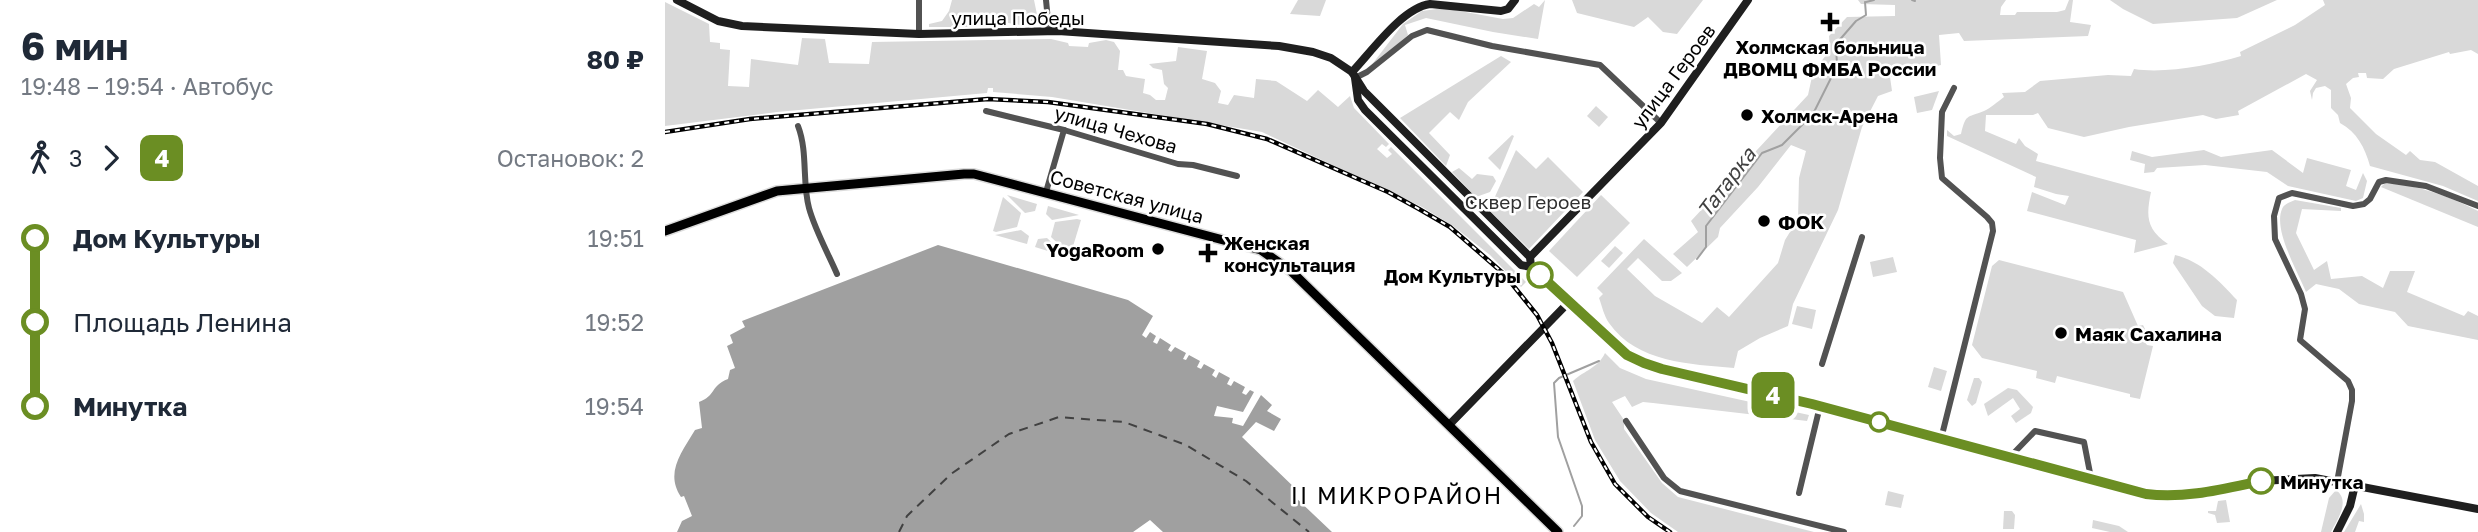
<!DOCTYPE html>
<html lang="ru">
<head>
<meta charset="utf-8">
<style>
	:root { --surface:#fff; --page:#f2f2f3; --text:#1f2937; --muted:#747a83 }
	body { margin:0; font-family:"Golos Text",sans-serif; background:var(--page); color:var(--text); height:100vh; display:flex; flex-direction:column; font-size:26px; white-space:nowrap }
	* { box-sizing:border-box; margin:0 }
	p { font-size:23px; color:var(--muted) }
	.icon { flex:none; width:38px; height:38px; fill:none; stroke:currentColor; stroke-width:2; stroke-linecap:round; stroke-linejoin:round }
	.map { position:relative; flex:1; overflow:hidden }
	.details { display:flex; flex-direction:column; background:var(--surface); width:665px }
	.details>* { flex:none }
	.badge { padding:0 14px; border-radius:10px; font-size:24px; line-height:46px }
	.map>.badge { position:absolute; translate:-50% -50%; box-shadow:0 0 0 4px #fff }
	.legs { display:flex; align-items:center; gap:10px; height:77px; padding:0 21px; font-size:23px }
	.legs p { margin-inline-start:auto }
	.overview { display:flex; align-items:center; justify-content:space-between; height:119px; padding:0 21px }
	h1 { font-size:38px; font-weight:700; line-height:52px }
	ul { padding:0 21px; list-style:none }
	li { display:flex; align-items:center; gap:24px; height:84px; font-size:26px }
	li i { display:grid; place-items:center; width:10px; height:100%; margin:0 9px; background:currentColor }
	li i::after { content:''; width:18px; height:18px; margin:-9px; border:5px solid; border-radius:50%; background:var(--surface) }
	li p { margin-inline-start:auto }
	li:first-child i { background:linear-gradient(#0000 50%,currentColor 0) }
	li:last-child i { background:linear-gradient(currentColor 50%,#0000 0) }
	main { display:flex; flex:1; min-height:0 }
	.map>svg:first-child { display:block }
</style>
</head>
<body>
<main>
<section class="details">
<div class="overview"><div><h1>6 мин</h1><p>19:48 – 19:54 · Автобус</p></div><b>80 ₽</b></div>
<div class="legs"><svg class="icon" aria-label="walk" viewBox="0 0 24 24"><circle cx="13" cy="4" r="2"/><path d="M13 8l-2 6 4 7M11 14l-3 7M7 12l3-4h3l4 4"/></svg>3<svg class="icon" aria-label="forward" viewBox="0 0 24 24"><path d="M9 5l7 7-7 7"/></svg><b class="badge" style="background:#6b8e23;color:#fff">4</b><p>Остановок: 2</p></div>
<ul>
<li><i style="color:#6b8e23"></i><b>Дом Культуры</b><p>19:51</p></li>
<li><i style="color:#6b8e23"></i><span>Площадь Ленина</span><p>19:52</p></li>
<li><i style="color:#6b8e23"></i><b>Минутка</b><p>19:54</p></li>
</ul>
</section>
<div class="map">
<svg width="1813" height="532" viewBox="0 0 1813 532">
	<rect width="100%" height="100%" fill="#fff"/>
	<g fill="#d9d9d9">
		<polygon points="287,0 369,0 374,24 355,25 338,22 317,22 303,27 264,27 264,24 277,21 284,11"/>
		<polygon points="633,0 661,0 655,16 625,14"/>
		<polygon points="880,0 873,39 828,32 761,18 740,25 743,35 707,67 705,67 738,24 757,11 779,8 838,19 848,18 869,4 874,7"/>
		<polygon points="907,0 1038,0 1012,34 998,32 983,17 969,27 912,13"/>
		<path d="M1193,0H1341L1336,7L1335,15H1350L1352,12H1392L1400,10L1404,0H1408L1405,22L1426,25L1423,36L1299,41L1294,33L1274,35L1276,65L1225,77L1227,91L1213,96L1197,127L1173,210L1128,304L1123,326L1095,338L1073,351L1069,368C1025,364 972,363 944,323C939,316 937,306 934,298L938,294L932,288L979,239L1017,273L1006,281H997L973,258L962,269L990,296L1037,323L1052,307L1064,317L1113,263L1120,240L1133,219L1134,178L1141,151L1126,145L1093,187L1055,228L1053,237L1022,267L1008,254L1033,232L1026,221L1143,95L1148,72L1165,50L1164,36L1182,17L1230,16V5L1196,4Z"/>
		<polygon points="1445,0 1612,0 1572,18 1488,24 1458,9"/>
		<path d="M1658,0H1813V54L1806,50L1785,54L1784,52L1729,69L1718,79L1702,78L1701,73H1693L1694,77L1688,78L1681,84L1686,98L1685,108L1711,134L1741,155L1745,151L1755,160L1770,162L1813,186V201L1778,186L1705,166C1700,148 1692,132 1675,123L1673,115L1666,108V90L1660,86L1651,88L1648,93L1647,100L1645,91L1652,80L1641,74L1573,111L1574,115L1551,119L1538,115L1464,127L1419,137L1383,128L1373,113L1368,115H1321L1320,131L1351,144L1354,138L1360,146L1373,154L1371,161L1486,192C1481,216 1481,229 1503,244L1469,253L1471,240L1362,211L1367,192L1400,205L1404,196L1391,194L1369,187L1371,177L1282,136V130L1289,136L1296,134C1301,114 1301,118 1319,111C1326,108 1332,102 1339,97L1337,93L1360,92L1375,81L1443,75L1466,76L1469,69C1500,74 1546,65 1576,56L1575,52L1630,25L1660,5Z"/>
		<polygon points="0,2 44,24 45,42 55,43 55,49 65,50 63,86 84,87 86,59 133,65 137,38 160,39 164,63 204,64 207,42 386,39 403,43 404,46 423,47 424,43 441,40 449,42 455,51 453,70 458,70 461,76 480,79 478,93 485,95 491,100 500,100 503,88 499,84 497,70 488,68 484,64 511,61 513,47 542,51 537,79 550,83 556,91 553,103 563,105 569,95 589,98 591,79 611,81 642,101 653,90 673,107 685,96 689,108 724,144 721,147 717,144 712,149 722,158 727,154 723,150 726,147 861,282 856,287 825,255 788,226 757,207 597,132 387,97 328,92 328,88 323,88 322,93 112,112 0,126"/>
		<polygon points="836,56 846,62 803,102 794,120 785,112 764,133 785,155 781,166 735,118"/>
		<polygon points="1274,91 1267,110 1252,113 1249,97"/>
		<polygon points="931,106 943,117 934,127 922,116"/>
		<polygon points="847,135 849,136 835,170 823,158"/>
		<polygon points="851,150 871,169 883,157 918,192 864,249 824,210"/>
		<polygon points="1539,150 1556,157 1607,150 1638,173 1642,158 1686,170 1681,186 1691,190 1698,173 1702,181 1698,198 1691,201 1623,186 1602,172 1540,165 1492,168 1489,172 1479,173 1480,164 1465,160 1467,151 1487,157"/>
		<polygon points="794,168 807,179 812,174 828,176 831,181 825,192 811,197 787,172"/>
		<path d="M1720,183C1754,185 1783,196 1813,211V227L1716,187Z"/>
		<polygon points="342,195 372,204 370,211 360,213"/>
		<polygon points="936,195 965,223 912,277 884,251"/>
		<polygon points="338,197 356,213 352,227 331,232 328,231"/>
		<path d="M1630,200L1676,208V211L1637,209L1631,233L1649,270L1662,261L1666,279L1697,276L1718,288L1725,271H1750L1742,292L1799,316L1803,311L1813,316V340L1743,326L1730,312L1694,304L1674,289L1651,284L1641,292C1633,272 1608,230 1617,209C1619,204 1625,202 1630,200Z"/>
		<polygon points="383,206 414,215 387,220 381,214"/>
		<polygon points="412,219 416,220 406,253 401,251 386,237 390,222"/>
		<polygon points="356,230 364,236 362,244 330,235"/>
		<polygon points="382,238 402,257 370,247 373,239"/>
		<polygon points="950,246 958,253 944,268 936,261"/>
		<path d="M1510,255C1536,261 1554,281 1572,300L1569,318L1550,316L1537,306L1508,263Z"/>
		<polygon points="1228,257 1232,272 1208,277 1205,262"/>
		<polygon points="1334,260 1458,292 1473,326 1478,325 1485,339 1480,342 1482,345 1488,346 1475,399 1465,397 1465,394 1392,376 1390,383 1371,378 1372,371 1317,358 1307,345 1327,266"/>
		<polygon points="1132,306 1151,310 1147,329 1127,324"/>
		<path d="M940,353L955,368L981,379L1144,415L1142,421L988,403L978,402L967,407L960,396L947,402L959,420V429L997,483L1013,497L1149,532H1013L986,513L955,481L930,440L908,381C920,370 933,368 940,353Z"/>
		<polygon points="1269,367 1282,371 1276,391 1263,387"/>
		<polygon points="1309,378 1314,378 1317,382 1311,403 1307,406 1302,400"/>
		<polygon points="1343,388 1352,390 1368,407 1366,413 1351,423 1346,416 1355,409 1348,398 1323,416 1319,404"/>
		<path d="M1671,490C1686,501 1672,520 1666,532H1656L1664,498Z"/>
		<polygon points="1223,491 1239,495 1236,508 1220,505"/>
		<polygon points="1561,500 1565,522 1552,523 1550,515 1543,513 1543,511 1551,511 1553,501"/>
		<polygon points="1696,504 1699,514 1699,522 1694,521 1690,532 1679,532"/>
		<polygon points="1339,511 1347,511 1350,515 1349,529 1338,529"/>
		<polygon points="1428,520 1454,526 1463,532 1445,532 1427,528"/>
	</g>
	<path fill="#a0a0a0" d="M273,245L463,300L488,316L477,335L481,338L485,332L491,336L488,342L492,344L495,338L506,345L503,350L506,352L510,347L521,353L518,359L521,360L524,355L535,361L532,367L536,369L539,364L550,370L547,375L551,378L554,372L565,378L562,384L566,386L569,381L580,387L577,393L581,395L585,390L589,392L578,412L552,406L549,416L568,418L567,423L578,426L596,395L607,405L602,411L616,419L609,431L591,422L577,437L633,491L629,496L667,532H498L485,520L468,532H12L17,521L27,516L19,496L16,497C0,473 16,453 30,430L37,428L34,402C51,396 45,386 63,379L65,370L70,368L62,346L68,343L65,335L80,327L77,321Z"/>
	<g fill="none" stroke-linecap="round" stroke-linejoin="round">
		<g stroke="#a0a0a0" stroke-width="2">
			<polyline points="1247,0 1250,1"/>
			<polyline points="1201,2 1209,0"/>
			<polyline points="1032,259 1041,247 1041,226 1097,153 1117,145 1148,114 1172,66 1171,44 1191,21 1201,15 1200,2"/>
			<polyline points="909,526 917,516 917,506 893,437 889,383 894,378 934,361"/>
		</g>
		<polyline stroke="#414141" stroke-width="2" stroke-dasharray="9 7" stroke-linecap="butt" points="234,532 242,516 286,474 344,434 394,417 459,422 521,445 581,481 644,532"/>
		<defs>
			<polyline id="primary" points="0,231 112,191 299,174 309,174 596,250 626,271 893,532"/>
		</defs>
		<use href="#primary" stroke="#dbdbdb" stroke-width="12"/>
		<g stroke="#525252" stroke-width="6">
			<polyline points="381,0 384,31"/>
			<polyline points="254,34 254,0"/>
			<polyline points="690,78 702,72 747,36 762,30 827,46 935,65 996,123"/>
			<polyline points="321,111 399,130 513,164 528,165 572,176"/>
			<path d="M133,126C143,152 137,182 144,208C150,230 163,253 172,274"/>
			<polyline points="381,192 399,130"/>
			<polyline points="1157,364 1197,237"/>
			<polyline points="961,421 999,478 1015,491 1179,532"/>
			<polyline points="1276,439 1328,231 1327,223 1322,217 1277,178 1275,158 1277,112 1289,88"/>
			<polyline points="1345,457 1370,431 1419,442 1426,478"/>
			<polyline points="1672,482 1687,401 1687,390 1683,381 1635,340 1640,309 1636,294 1610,239 1609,216 1614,198 1627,193 1688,206 1699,204 1705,199 1714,182 1721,180 1761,186 1813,206"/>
			<polyline points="1134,493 1155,406"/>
		</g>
		<g stroke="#1f1f1f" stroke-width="8">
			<polyline points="12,0 53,21 77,26 254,34 393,31 614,46 648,52 666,58 687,72 699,91 865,257 866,267"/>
			<path d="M687,72C707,51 737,8 765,4L836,11L843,9L850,0"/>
			<polyline points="690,78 693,100 700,110 856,265 866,267 962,355 979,363 1147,404 1481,494 1502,497 1522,495 1596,481 1650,478 1813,509"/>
			<polyline points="865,257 996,123 1083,0"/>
			<polyline points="784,425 904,302"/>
			<polyline points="1672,532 1685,506 1690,485"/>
		</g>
		<use href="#primary" stroke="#000" stroke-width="9"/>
		<defs>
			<polyline id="rail" points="0,132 85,119 323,99 383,102 542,124 602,139 723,192 754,209 785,227 839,274 872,315 887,343 926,442 950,484 983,517 1005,532"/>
		</defs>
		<use href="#rail" stroke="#000" stroke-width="4.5"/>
		<use href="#rail" stroke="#fff" stroke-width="2" stroke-dasharray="5" stroke-linecap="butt"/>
	</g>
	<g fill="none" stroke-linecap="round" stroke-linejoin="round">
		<defs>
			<path id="line-1" d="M875,275L962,355L979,363L997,369L1147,404L1481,494C1520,499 1558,489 1596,481"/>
		</defs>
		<use href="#line-1" stroke="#fff" stroke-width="16"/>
		<use href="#line-1" stroke="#6b8e23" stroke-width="10"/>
	</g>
	<g fill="#000" stroke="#fff" stroke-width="2.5">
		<path d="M1161.5 11.5h7v7h7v7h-7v7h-7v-7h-7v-7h7z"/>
		<circle cx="1082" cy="115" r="7"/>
		<circle cx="1099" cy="221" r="7"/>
		<circle cx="493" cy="249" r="7"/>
		<path d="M539.5 242.5h7v7h7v7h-7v7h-7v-7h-7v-7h7z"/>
		<circle cx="1396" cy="333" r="7"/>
	</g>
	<g fill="#fff" stroke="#6b8e23" stroke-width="3.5">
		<circle cx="875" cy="275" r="12"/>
		<circle cx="1214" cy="422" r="9"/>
		<circle cx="1596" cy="481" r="12"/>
	</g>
	<g text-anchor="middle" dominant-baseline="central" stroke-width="5" stroke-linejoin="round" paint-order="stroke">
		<g font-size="19" fill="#000" stroke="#fff">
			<text x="353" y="17">улица Победы</text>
			<text transform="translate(1008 76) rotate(-53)">улица Героев</text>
			<text transform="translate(451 129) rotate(16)">улица Чехова</text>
			<text transform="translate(462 196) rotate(15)">Советская улица</text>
		</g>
		<g font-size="19" font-weight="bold" fill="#000" stroke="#fff" text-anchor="start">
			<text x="1165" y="46" text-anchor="middle">Холмская больница<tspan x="1165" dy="22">ДВОМЦ ФМБА России</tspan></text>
			<text x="1096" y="115">Холмск-Арена</text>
			<text x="1113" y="221">ФОК</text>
			<text x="559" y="242">Женская<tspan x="559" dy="22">консультация</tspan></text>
			<text x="479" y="249" text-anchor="end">YogaRoom</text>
			<text x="1410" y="333">Маяк Сахалина</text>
		</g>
		<g font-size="19" fill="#303030" stroke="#fff">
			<text x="863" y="201">Сквер Героев</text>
		</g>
		<g font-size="19" font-weight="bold" fill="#000" stroke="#fff" text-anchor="end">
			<text x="856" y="275">Дом Культуры</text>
			<text x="1615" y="481" text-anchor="start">Минутка</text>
		</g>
		<g font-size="21" font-style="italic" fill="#414141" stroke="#fff">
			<text transform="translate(1061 182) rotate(-53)">Татарка</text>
		</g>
		<g font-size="23" letter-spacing="2" fill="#000" stroke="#fff">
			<text x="732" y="495">II МИКРОРАЙОН</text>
		</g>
	</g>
</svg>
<b class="badge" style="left:1108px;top:395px;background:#6b8e23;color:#fff">4</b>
</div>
</main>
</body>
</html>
